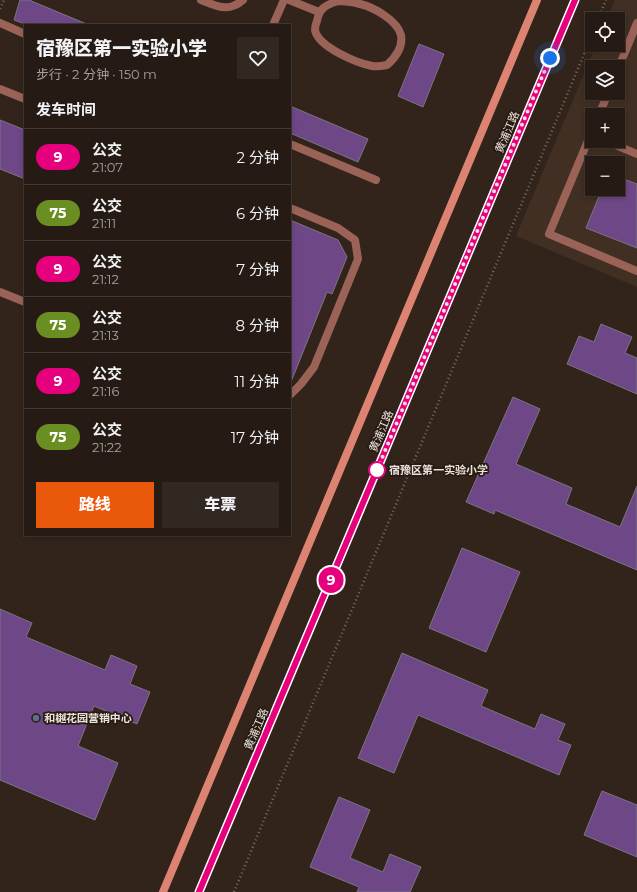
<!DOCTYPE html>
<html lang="zh">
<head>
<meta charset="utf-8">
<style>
	:root { --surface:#261b14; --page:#322822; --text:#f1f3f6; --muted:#a4a1a0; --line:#423934; --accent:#ea580c }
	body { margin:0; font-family:Montserrat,"Noto Sans SC",sans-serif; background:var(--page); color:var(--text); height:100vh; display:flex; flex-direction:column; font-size:15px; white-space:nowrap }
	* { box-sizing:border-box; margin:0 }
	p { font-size:13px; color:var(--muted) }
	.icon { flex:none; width:22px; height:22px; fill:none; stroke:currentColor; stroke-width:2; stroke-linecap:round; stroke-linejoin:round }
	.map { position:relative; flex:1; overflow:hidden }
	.details { position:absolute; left:24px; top:24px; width:267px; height:512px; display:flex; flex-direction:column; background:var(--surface); border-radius:0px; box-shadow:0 2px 6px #0003,0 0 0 1px var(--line) }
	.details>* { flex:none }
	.badge { padding:0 8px; border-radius:13px; font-size:14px; line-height:26px }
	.tools { position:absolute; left:585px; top:12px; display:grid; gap:8px }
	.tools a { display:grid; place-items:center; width:40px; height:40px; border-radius:0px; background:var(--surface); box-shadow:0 2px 6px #0003,0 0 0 1px var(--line); font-size:20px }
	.you { position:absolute; width:20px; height:20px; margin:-10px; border:3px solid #fff; border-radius:50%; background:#1a73e8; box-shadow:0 0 0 6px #1a73e833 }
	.map>.badge { position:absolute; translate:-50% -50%; box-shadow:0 0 0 2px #fff }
	h2 { padding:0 12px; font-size:15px; line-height:36px }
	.round { display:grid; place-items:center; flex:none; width:42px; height:42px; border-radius:0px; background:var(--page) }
	.headline { display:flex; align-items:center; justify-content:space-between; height:68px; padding:0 12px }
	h1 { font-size:19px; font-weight:800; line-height:30px }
	.button { display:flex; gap:8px; margin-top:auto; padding:8px 12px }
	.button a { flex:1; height:46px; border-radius:0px; background:var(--accent); color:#fff; font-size:16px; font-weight:800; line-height:46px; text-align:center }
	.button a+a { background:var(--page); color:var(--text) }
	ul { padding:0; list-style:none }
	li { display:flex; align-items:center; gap:12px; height:56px; padding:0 12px; border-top:1px solid var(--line) }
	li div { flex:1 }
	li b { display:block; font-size:15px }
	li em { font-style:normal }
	li .badge { min-width:44px; font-weight:700; text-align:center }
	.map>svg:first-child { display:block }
</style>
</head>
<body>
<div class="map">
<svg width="637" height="892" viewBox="0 0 637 892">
	<rect width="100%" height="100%" fill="#32241b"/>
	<path fill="#402f22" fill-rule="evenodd" d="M615,0H637V287L516,236L596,45H618V19H607ZM592,67H618V93H592ZM592,115H618V141H592ZM592,163H618V189H592Z"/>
	<g fill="#6e4787" stroke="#7c7483">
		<polygon points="20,0 29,0 89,25 28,25 14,20"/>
		<polygon points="419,44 444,54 423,107 398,96"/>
		<polygon points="290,106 368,139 358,162 290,133"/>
		<polygon points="0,120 25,130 25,179 0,169"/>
		<polygon points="618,177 637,184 637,248 586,228 602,189 618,189"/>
		<polygon points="290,220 338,240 347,257 332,294 327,292 291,382"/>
		<polygon points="601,324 632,337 625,353 637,358 637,394 567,364 579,336 594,342"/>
		<polygon points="513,397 540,409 516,464 572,488 566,504 620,527 637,486 637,570 495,510 494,514 466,502"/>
		<polygon points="462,548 520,572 486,652 429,628"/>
		<polygon points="0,609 32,623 26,637 105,670 111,655 137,666 130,684 150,692 137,724 94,706 78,746 118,763 95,820 0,780"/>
		<polygon points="402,653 488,690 481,706 535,729 541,714 565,724 558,740 571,745 559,775 418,715 394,773 358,758"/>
		<polygon points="602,791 637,805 637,857 584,835"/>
		<polygon points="339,797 370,810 350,858 383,872 390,854 421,867 410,892 357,892 359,887 310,867"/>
	</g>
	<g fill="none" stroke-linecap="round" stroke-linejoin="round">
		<g stroke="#786c64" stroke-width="2.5" stroke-dasharray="1 3" stroke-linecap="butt">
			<polyline points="0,9 4,0"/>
			<polyline points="598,19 606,0"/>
			<polyline points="234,892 592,35"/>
		</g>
		<g stroke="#9b6358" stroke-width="8">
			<path d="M201,0C217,6 228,13 243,0"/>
			<polyline points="289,0 319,12"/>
			<path d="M338,1C345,1 352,2 360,4C373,7 397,20 401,35C403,47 395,58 387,65C382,66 377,67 372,66C357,63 318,47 315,30C315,28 316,23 317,21C319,8 326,5 338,1Z"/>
			<polyline points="0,23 25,34"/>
			<polyline points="273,25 284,0"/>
			<polyline points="618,69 637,23"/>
			<polyline points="0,89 25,99"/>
			<polyline points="599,115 608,93"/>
			<polyline points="592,131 549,234 637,271"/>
			<polyline points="606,141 637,154"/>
			<polyline points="290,144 376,180"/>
			<polyline points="290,208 338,228 355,240 358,259 314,367 301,384 290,395"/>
			<polyline points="0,292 25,302"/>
		</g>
		<g stroke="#dd8372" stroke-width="8">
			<polyline points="163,892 537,0"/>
			<polyline points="199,892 575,0"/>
		</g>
	</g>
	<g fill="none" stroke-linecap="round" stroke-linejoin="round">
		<defs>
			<polyline id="line" points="199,892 575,0"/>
		</defs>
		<use href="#line" stroke="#fff" stroke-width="9"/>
		<use href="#line" stroke="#e6007e" stroke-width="6"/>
		<polyline stroke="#ebe2dc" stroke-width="4" stroke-dasharray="0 7.2" points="377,470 550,58"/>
	</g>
	<circle fill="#fff" stroke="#e6007e" stroke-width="2" cx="377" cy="470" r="8"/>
	<circle fill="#5c6f8a" stroke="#271b12" stroke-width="1.5" cx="36" cy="718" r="4"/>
	<g text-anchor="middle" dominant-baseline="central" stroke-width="3.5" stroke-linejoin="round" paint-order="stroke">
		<g font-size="11" fill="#ebe2dc" stroke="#271b12">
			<text transform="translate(507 132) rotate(-67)">黄浦江路</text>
			<text transform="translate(381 431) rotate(-67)">黄浦江路</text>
			<text transform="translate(256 729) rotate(-67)">黄浦江路</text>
		</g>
		<g font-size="11" font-weight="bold" fill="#ebe2dc" stroke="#271b12" text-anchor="start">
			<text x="389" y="470">宿豫区第一实验小学</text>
		</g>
		<g font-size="11" font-weight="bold" fill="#ebe2dc" stroke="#271b12" text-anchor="start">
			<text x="44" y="718">和樾花园营销中心</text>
		</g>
	</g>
</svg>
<div class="tools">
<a><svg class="icon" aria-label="locate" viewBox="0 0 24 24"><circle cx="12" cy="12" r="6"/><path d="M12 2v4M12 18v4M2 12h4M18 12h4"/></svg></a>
<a><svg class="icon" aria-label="layers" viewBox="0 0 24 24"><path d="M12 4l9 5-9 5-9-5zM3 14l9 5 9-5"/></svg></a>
<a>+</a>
<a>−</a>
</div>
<div class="you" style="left:550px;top:58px"></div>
<b class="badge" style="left:331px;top:580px;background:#e6007e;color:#fff">9</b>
<section class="details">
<div class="headline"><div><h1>宿豫区第一实验小学</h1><p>步行 · 2 分钟 · 150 m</p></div><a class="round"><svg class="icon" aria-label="heart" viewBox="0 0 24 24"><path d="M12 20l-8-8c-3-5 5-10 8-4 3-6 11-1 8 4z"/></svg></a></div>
<h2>发车时间</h2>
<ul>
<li><span class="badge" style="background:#e6007e;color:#fff">9</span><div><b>公交</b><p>21:07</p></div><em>2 分钟</em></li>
<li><span class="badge" style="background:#6b8e23;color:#fff">75</span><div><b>公交</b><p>21:11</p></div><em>6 分钟</em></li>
<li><span class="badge" style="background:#e6007e;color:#fff">9</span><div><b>公交</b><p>21:12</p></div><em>7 分钟</em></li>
<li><span class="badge" style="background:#6b8e23;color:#fff">75</span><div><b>公交</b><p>21:13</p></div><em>8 分钟</em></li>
<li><span class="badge" style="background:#e6007e;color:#fff">9</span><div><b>公交</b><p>21:16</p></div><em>11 分钟</em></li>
<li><span class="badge" style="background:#6b8e23;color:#fff">75</span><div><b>公交</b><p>21:22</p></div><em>17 分钟</em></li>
</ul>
<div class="button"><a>路线</a><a>车票</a></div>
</section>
</div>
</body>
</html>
